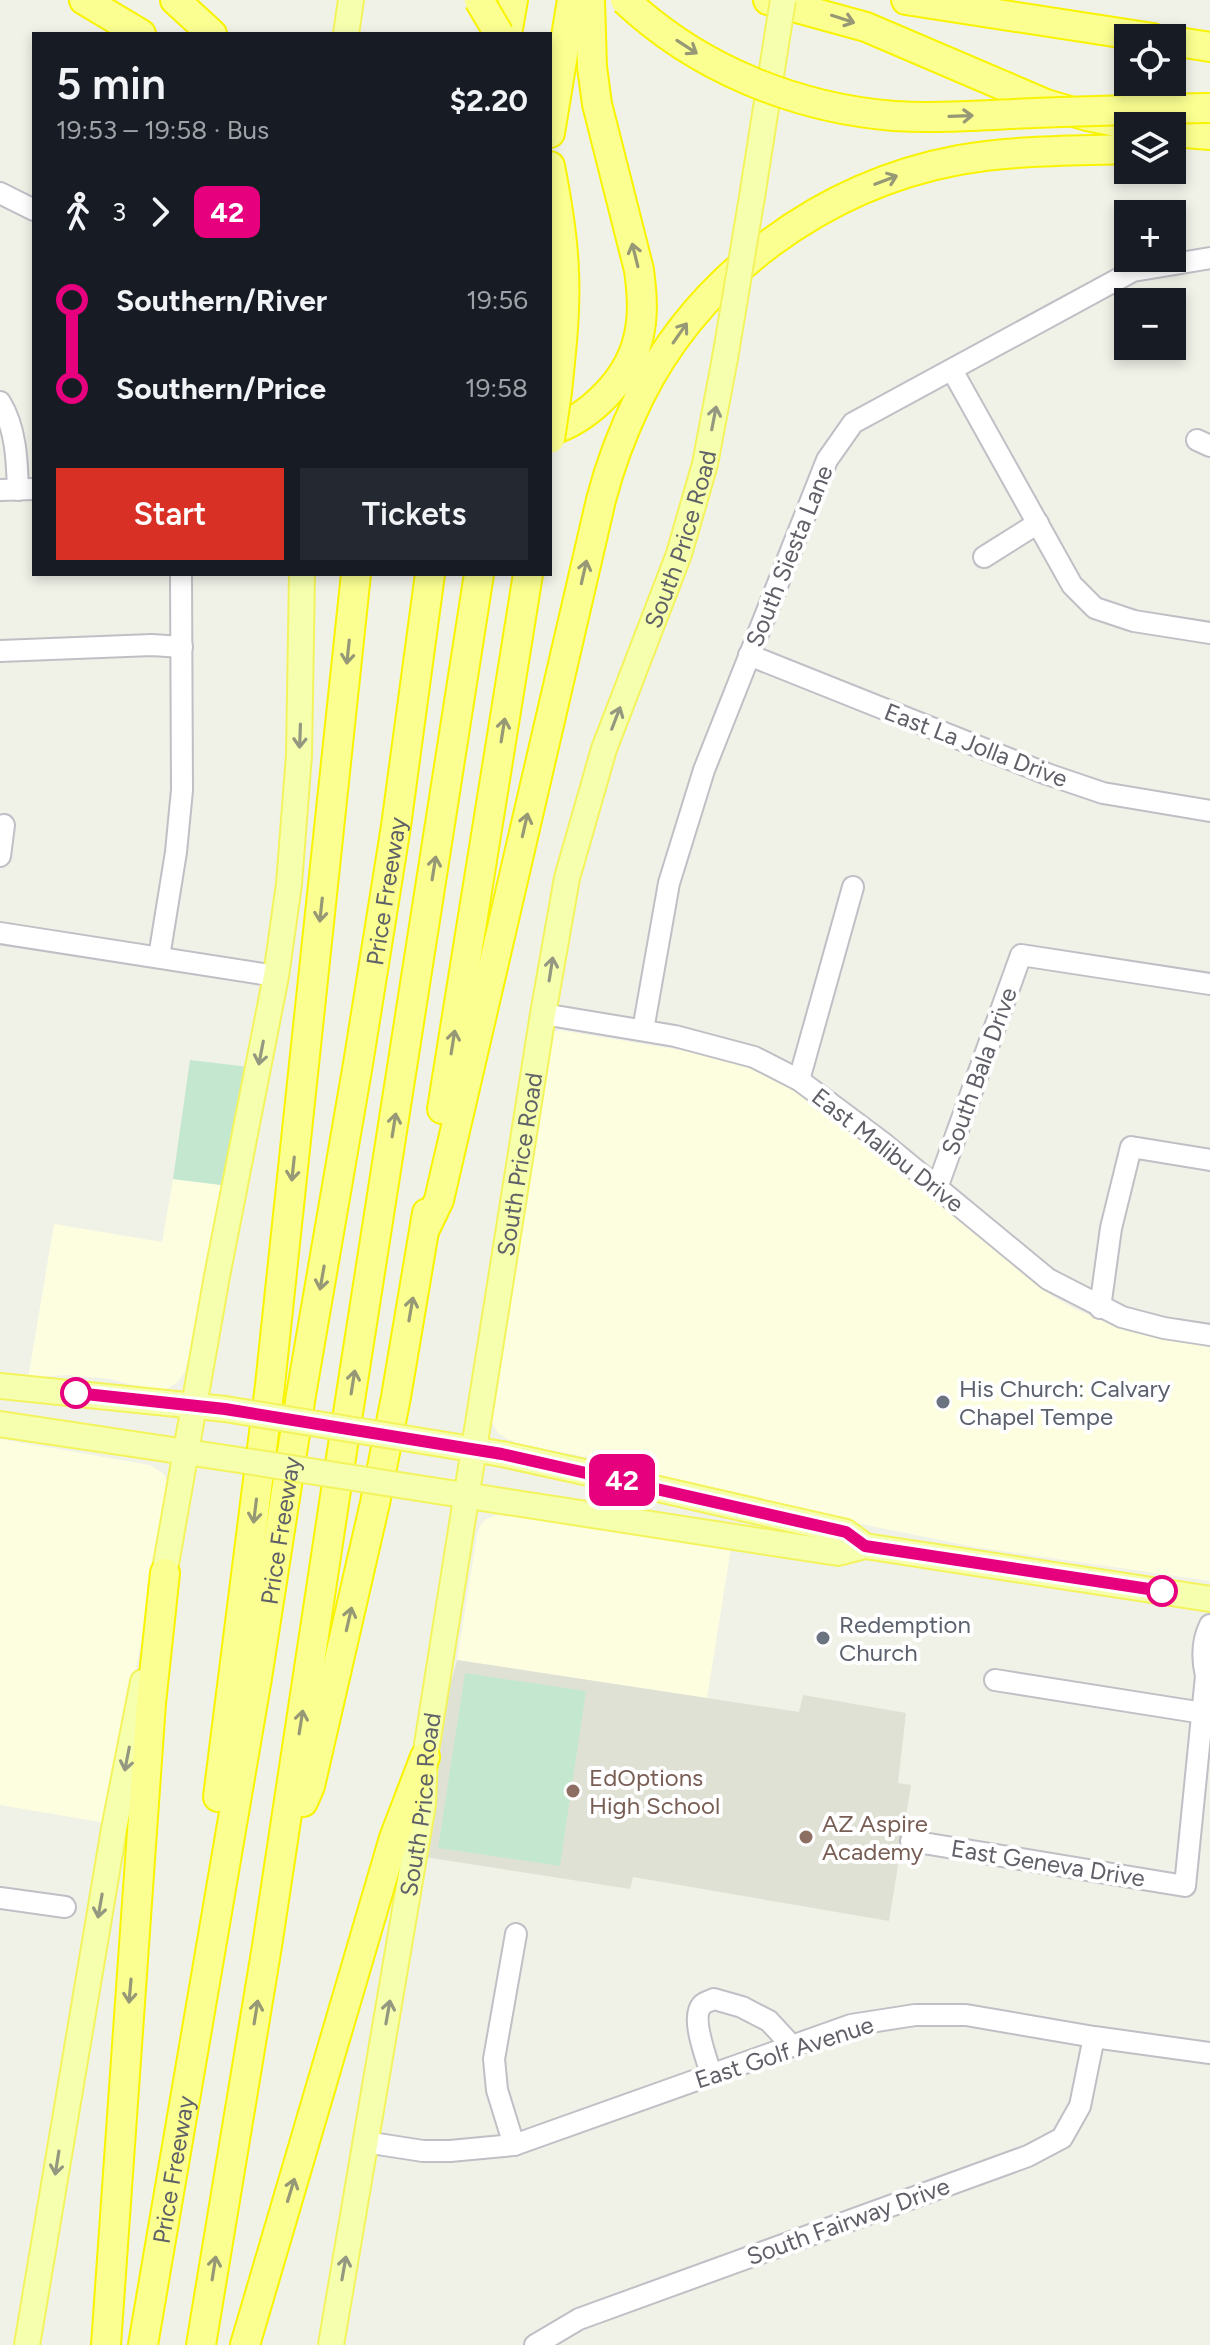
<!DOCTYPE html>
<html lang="en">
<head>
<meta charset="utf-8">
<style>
	:root { --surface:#171b24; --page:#242831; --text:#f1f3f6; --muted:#9ea1a6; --accent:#d93025 }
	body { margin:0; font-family:Figtree,sans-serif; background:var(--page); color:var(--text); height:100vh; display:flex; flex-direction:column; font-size:30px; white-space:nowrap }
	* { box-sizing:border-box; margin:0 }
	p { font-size:26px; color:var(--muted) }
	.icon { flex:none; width:44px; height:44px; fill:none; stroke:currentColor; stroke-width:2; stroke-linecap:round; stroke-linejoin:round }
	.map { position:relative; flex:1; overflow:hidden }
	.drawer { position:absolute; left:32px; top:32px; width:520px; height:544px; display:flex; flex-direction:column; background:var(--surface); border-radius:0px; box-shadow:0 4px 12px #0003 }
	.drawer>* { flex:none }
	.badge { padding:0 16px; border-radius:12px; font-size:28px; line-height:52px }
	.fabs { position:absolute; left:1114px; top:24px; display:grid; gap:16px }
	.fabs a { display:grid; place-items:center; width:72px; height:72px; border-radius:0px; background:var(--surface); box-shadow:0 4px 12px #0003; font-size:40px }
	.map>.badge { position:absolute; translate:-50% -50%; box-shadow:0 0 0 4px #fff }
	.legs { display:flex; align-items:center; gap:12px; height:88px; padding:0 24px; font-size:26px }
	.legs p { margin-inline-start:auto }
	.head { display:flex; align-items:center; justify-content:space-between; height:136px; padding:0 24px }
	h1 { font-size:44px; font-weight:600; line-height:60px }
	.cta { display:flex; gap:16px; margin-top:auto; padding:16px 24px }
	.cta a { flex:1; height:92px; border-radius:0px; background:var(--accent); color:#fff; font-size:32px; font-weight:600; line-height:92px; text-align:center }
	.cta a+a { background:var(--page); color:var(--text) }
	ul { padding:0 24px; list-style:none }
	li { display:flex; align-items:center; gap:28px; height:88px; font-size:30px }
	li i { display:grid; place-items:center; width:12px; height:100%; margin:0 10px; background:currentColor }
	li i::after { content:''; width:20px; height:20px; margin:-10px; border:6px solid; border-radius:50%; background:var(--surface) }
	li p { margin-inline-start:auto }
	li:first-child i { background:linear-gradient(#0000 50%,currentColor 0) }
	li:last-child i { background:linear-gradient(currentColor 50%,#0000 0) }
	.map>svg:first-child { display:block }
</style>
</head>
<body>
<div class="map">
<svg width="1210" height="2345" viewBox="0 0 1210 2345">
	<rect width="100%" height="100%" fill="#f0f1e7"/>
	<g fill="#fdfedf">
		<polygon points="559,1030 722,1057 750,1067 784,1083 810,1098 1052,1296 1075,1309 1123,1330 1210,1347 1210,1581 974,1547 822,1516 695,1487 629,1466 521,1444 507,1439 498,1433 492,1423 490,1411 550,1036 553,1032"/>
		<polygon points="173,1179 229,1186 208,1253 189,1357 185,1372 178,1382 164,1391 154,1391 110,1379 66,1375 28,1378 54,1224 162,1242"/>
		<polygon points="0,1439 150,1465 164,1474 169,1486 169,1498 106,1823 0,1805"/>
		<polygon points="502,1513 731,1548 707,1698 457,1660 477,1535 480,1526 486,1519"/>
	</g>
	<polygon fill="#e0e1d5" points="457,1660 799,1712 803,1695 906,1713 898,1783 911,1785 889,1921 633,1877 630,1889 418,1856 439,1726"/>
	<g fill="#c4e8cf">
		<polygon points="190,1060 249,1067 229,1186 173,1179"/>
		<polygon points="465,1673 586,1691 560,1866 438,1848"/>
	</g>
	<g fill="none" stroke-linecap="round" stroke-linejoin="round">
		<defs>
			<g id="minor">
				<polyline points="0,193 34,210"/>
				<polyline points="952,370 1072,585 1095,608 1134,621 1210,633"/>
				<path d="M0,402C16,428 17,460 18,490"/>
				<polyline points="1197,440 1210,446"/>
				<polyline points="0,490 34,489"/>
				<polyline points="984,557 1038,523"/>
				<polyline points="0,651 152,645 182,647"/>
				<polyline points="749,655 1047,774 1103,793 1210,811"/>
				<polyline points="0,856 4,825"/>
				<polyline points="0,933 276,976"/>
				<polyline points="159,957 176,852 182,790 181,574"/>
				<polyline points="543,1014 675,1036 754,1057 799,1080 882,1142 1048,1279 1122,1317 1164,1328 1210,1335"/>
				<polyline points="643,1030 669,883 704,770 827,460 853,423 1133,271 1210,258"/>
				<polyline points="799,1080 853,887"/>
				<polyline points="937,1188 1021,955 1210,984"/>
				<polyline points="1100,1308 1111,1228 1131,1147 1210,1160"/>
				<polyline points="995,1680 1203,1713"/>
				<path d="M911,1841L1185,1886L1206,1676C1202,1659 1202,1641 1210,1625"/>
				<polyline points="0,1898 65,1907"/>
				<path d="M711,2074C707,2059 690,2018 702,2005C705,2002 710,2001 714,1999L742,2007L769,2021L792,2046"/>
				<polyline points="365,2142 423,2151 450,2151 514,2145 851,2025 915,2015 966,2015 1094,2037 1210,2053"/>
				<polyline points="514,2145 497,2090 494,2059 516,1934"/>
				<polyline points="535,2345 579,2319 1028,2156 1062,2138 1080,2106 1094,2037"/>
			</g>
			<g id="major">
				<polyline points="346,34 351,0"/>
				<polyline points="752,197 778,31"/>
				<polyline points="0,1386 225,1409"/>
				<polyline points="0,1424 246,1461"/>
				<polyline points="416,1440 502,1454 584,1472 846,1532 865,1546"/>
				<polyline points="418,1488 838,1553 865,1546 1210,1599"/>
				<polyline points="161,1592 217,1276 276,976 289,884 299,755 302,574"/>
				<polyline points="27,2345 114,1829 143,1682"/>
				<path id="s1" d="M331,2345L423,1804L425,1757L543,1014L567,878L604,749L679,554L705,464L725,358"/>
			</g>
			<g id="highway">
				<polyline points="84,0 141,34"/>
				<polyline points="175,0 212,34"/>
				<polyline points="768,0 866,27 1046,104 1087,116 1136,126"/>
				<polyline points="906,0 1153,38"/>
				<polyline points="507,34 513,0"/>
				<polyline points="1172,41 1210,47"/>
				<polyline points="1172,132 1210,135"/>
				<polyline points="550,133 572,0"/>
				<path d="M550,166C557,202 563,236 564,272C566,312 561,352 557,392"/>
				<path d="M550,431C590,418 628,380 638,339C644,316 642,293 639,270L597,104L592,67L590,0"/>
				<polyline points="442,1109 528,574"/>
				<path d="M425,1229L439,1200L601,500C610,465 623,431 639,398C700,275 824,185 959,160C1014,150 1072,151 1128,149"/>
				<polyline points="218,1797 270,1385 356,574"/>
				<polyline points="303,1802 310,1786 375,1503 396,1397 427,1213"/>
				<polyline points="106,2345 151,1703 165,1573"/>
				<path id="s2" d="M143,2345L257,1678L301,1395L358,1064L396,826L430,574"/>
				<polyline points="201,2345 267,1946 336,1490 479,574"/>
				<polyline points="245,2345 394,1838 425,1757"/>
			</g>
		</defs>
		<use href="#minor" stroke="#bfbfc6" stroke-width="24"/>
		<use href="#major" stroke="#f3f45d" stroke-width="28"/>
		<use href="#highway" stroke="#f8f300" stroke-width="32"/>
		<use href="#minor" stroke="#fff" stroke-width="20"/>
		<use href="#major" stroke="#f5ffae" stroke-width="24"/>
		<use href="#highway" stroke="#fbff91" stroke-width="28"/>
		<defs>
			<g id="major-bridge">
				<polyline points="778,31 783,0"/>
				<polyline points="725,358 752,197"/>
				<polyline points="225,1409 416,1440"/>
				<polyline points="246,1461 418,1488"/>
			</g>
			<g id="highway-bridge">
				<polyline points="479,0 499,34"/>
				<path d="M625,0C697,68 795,108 894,116C940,119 987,115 1034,113C1092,111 1151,109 1210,108"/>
				<polyline points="550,439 557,392"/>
			</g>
		</defs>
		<use href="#major-bridge" stroke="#f3f45d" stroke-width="28" stroke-linecap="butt"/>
		<use href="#highway-bridge" stroke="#f8f300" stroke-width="32" stroke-linecap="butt"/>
		<use href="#major-bridge" stroke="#f5ffae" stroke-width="24"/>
		<use href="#highway-bridge" stroke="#fbff91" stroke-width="28"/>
	</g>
	<defs><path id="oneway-shaft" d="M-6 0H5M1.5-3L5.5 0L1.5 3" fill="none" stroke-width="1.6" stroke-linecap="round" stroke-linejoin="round" transform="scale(2)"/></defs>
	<g stroke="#969876">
		<use href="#oneway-shaft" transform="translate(843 19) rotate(18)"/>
		<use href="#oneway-shaft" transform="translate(687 47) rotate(33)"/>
		<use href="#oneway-shaft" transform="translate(961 116) rotate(-2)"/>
		<use href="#oneway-shaft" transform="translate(886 180) rotate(-21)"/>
		<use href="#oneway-shaft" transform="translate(635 255) rotate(-104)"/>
		<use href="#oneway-shaft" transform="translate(680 333) rotate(-55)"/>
		<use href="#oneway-shaft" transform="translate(584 572) rotate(-77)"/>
		<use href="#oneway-shaft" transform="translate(348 652) rotate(96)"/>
		<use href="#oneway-shaft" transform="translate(503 730) rotate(-81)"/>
		<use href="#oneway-shaft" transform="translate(525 825) rotate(-77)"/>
		<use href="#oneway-shaft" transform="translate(434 868) rotate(-81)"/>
		<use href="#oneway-shaft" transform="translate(321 910) rotate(96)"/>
		<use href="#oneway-shaft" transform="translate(453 1042) rotate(-81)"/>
		<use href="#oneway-shaft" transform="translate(394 1125) rotate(-81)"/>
		<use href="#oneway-shaft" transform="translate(293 1169) rotate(96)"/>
		<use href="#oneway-shaft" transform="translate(322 1278) rotate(100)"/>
		<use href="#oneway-shaft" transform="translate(411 1309) rotate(-80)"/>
		<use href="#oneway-shaft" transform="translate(353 1382) rotate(-81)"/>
		<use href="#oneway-shaft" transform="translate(255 1511) rotate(97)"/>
		<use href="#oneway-shaft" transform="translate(349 1619) rotate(-77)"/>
		<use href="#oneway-shaft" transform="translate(301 1722) rotate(-81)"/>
		<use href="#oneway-shaft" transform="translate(130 1991) rotate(95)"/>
		<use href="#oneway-shaft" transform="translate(256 2012) rotate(-81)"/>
		<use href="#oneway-shaft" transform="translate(291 2190) rotate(-73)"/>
		<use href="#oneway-shaft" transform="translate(214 2268) rotate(-81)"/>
	</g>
	<g stroke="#949880">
		<use href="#oneway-shaft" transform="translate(714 418) rotate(-79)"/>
		<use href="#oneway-shaft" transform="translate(616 718) rotate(-69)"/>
		<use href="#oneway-shaft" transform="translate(300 736) rotate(92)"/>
		<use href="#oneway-shaft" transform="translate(551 969) rotate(-81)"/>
		<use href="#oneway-shaft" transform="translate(261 1053) rotate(101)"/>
		<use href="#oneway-shaft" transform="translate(127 1759) rotate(101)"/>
		<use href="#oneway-shaft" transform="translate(100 1906) rotate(100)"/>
		<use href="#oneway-shaft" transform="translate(388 2012) rotate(-80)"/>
		<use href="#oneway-shaft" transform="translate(57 2163) rotate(99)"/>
		<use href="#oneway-shaft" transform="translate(344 2268) rotate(-80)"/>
	</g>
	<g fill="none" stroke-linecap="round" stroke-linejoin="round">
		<defs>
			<polyline id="line-1" points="76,1393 225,1409 502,1454 846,1532 865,1546 1162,1591"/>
		</defs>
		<use href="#line-1" stroke="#fff" stroke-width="18"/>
		<use href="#line-1" stroke="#e6007e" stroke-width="12"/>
	</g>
	<g fill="#fff" stroke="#e6007e" stroke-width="4">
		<circle cx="76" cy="1393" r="14"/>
		<circle cx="1162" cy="1591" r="14"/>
	</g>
	<g fill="#6b7280" stroke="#fff" stroke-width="3">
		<circle cx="943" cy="1402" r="8"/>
		<circle cx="823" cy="1638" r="8"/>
	</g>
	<g fill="#8d6e63" stroke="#fff" stroke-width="3">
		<circle cx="573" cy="1791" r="8"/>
		<circle cx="806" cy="1837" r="8"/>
	</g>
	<g text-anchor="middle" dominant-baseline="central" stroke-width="8" stroke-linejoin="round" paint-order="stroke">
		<g font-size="24" fill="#5f6068" stroke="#fff">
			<text stroke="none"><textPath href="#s1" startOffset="1844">South Price Road</textPath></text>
			<text transform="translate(789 556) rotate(-68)">South Siesta Lane</text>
			<text transform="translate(976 745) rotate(21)">East La Jolla Drive</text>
			<text stroke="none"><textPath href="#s2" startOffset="1474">Price Freeway</textPath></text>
			<text transform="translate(979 1071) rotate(-70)">South Bala Drive</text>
			<text transform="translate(888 1150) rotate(38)">East Malibu Drive</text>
			<text stroke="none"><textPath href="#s1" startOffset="1196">South Price Road</textPath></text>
			<text stroke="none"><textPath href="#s2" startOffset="826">Price Freeway</textPath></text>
			<text stroke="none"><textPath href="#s1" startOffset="548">South Price Road</textPath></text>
			<text transform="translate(1048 1863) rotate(9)">East Geneva Drive</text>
			<text transform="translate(784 2052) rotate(-18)">East Golf Avenue</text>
			<text stroke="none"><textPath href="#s2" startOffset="178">Price Freeway</textPath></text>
			<text transform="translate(848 2221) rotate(-20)">South Fairway Drive</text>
		</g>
		<g font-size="24" fill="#5b616d" stroke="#fff" text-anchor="start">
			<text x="959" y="1388">His Church: Calvary<tspan x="959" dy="28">Chapel Tempe</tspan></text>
			<text x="839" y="1624">Redemption<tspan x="839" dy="28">Church</tspan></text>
		</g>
		<g font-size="24" fill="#785e54" stroke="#fff" text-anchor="start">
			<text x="589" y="1777">EdOptions<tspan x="589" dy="28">High School</tspan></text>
			<text x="822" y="1823">AZ Aspire<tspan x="822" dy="28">Academy</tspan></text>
		</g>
	</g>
</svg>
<div class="fabs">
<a><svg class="icon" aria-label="locate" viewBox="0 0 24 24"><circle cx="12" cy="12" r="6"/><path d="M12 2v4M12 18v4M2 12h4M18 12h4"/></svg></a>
<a><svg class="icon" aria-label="layers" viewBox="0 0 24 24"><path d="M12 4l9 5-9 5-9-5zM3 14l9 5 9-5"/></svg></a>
<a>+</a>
<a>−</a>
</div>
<b class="badge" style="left:622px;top:1480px;background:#e6007e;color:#fff">42</b>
<section class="drawer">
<div class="head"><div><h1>5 min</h1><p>19:53 – 19:58 · Bus</p></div><b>$2.20</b></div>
<div class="legs"><svg class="icon" aria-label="walk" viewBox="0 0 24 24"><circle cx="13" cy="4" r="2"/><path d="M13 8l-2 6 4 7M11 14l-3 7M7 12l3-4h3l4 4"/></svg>3<svg class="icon" aria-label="forward" viewBox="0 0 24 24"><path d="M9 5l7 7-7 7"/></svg><b class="badge" style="background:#e6007e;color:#fff">42</b></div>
<ul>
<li><i style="color:#e6007e"></i><b>Southern/River</b><p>19:56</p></li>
<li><i style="color:#e6007e"></i><b>Southern/Price</b><p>19:58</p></li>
</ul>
<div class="cta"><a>Start</a><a>Tickets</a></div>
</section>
</div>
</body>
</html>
